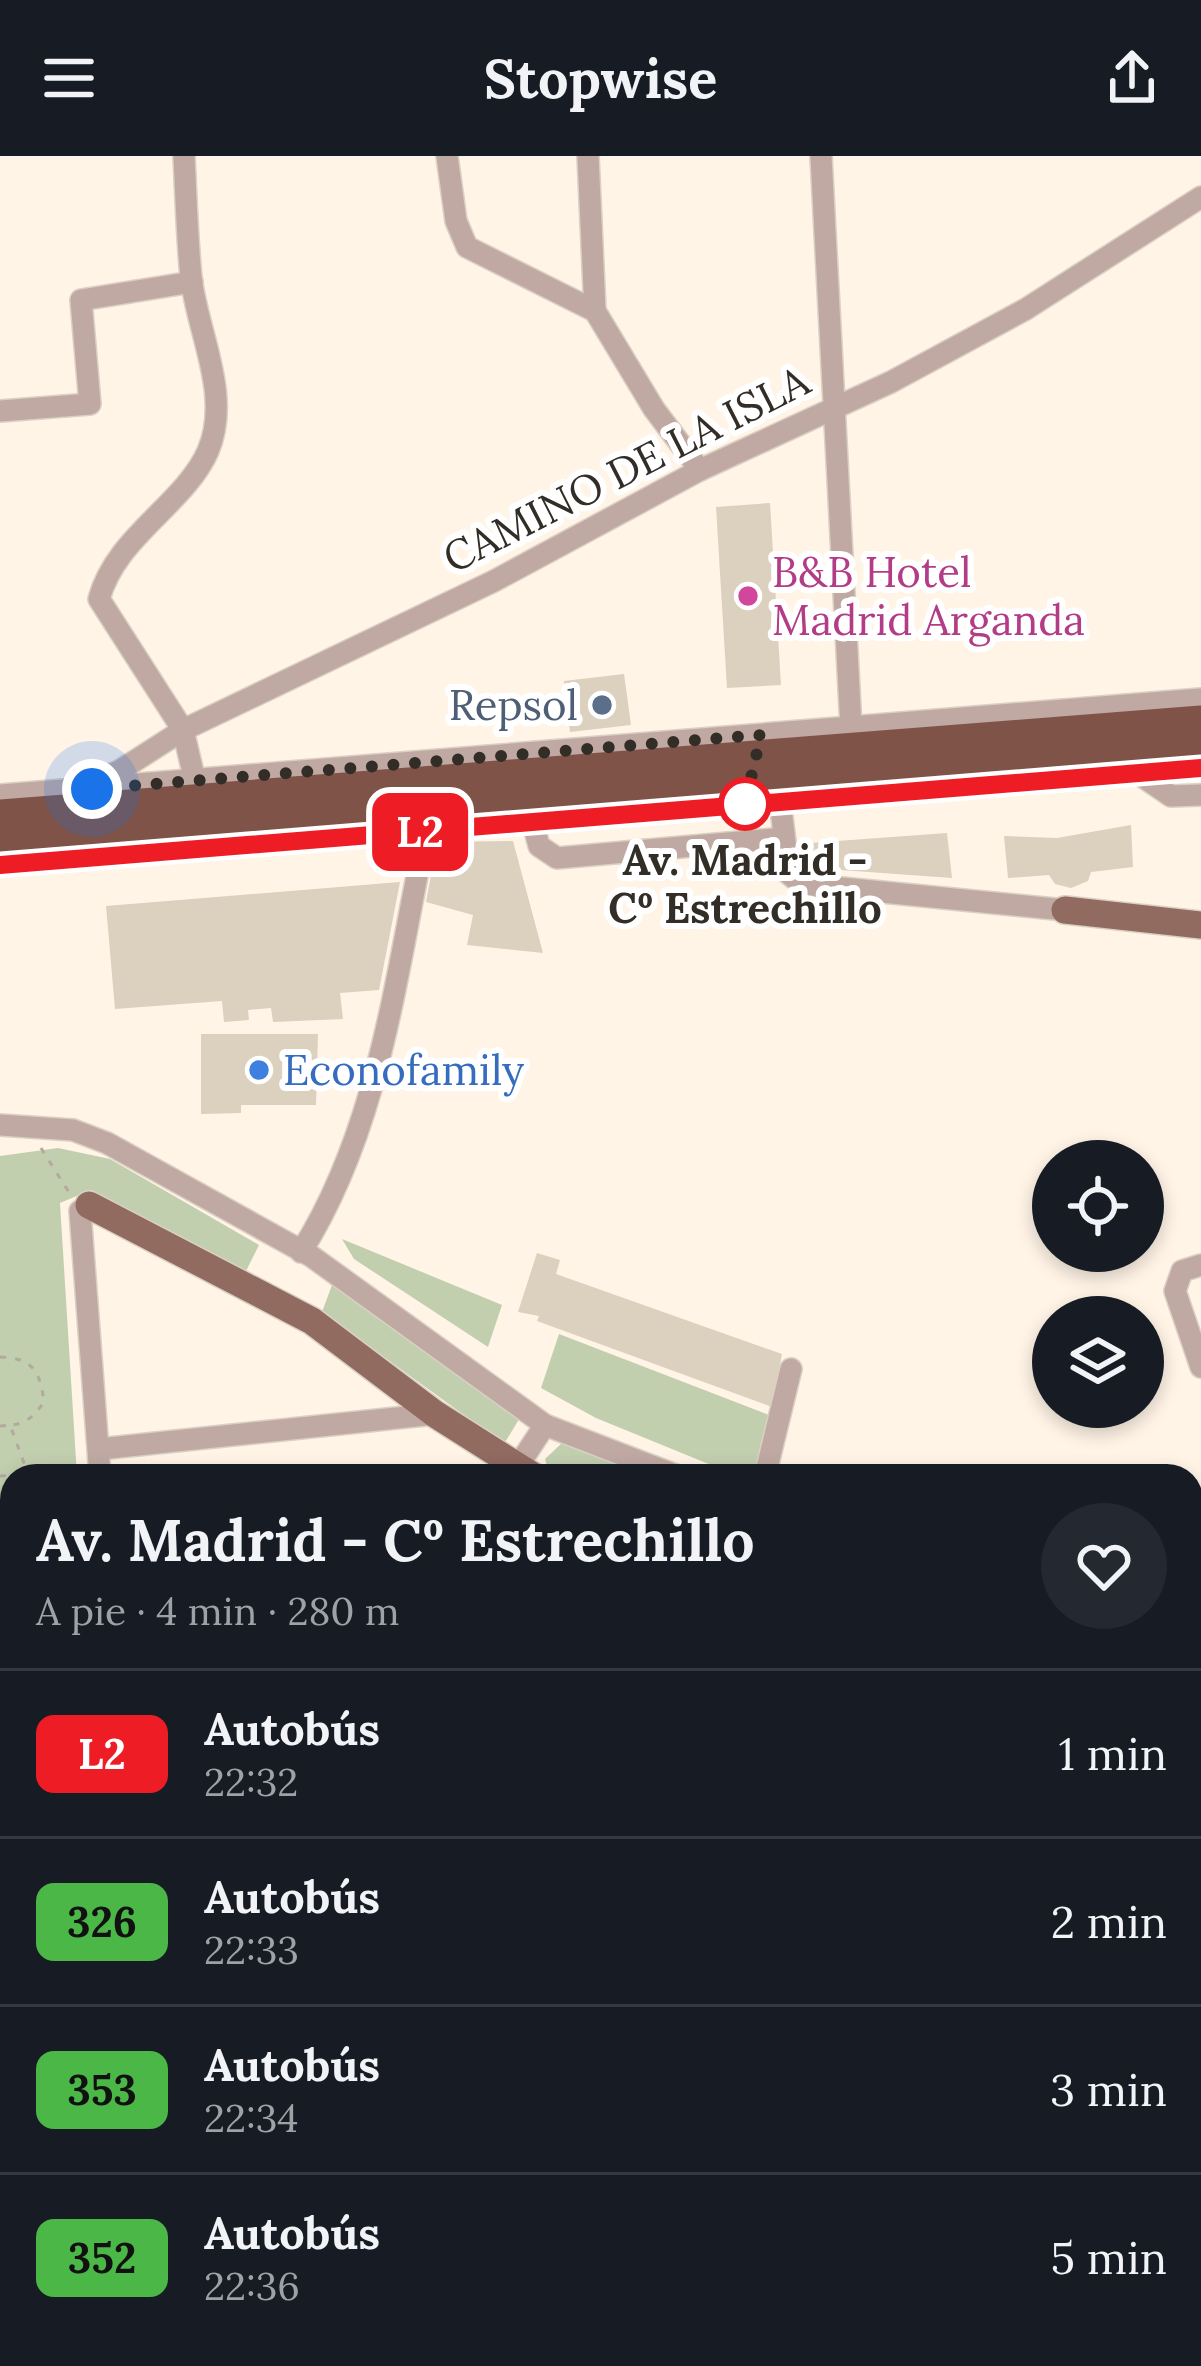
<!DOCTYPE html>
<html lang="es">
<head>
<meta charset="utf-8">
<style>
	:root { --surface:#171b24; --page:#242831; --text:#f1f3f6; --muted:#9ea1a6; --line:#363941 }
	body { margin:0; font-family:Lora,serif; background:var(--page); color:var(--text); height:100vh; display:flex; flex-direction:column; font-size:45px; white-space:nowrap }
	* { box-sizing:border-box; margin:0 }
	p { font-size:39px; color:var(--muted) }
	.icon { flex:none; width:66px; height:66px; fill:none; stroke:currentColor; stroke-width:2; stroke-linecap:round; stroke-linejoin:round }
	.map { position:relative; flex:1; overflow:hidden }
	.drawer { position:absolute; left:0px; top:1308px; width:1203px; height:903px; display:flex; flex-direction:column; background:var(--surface); border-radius:36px 36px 0 0; box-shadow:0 6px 18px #0003 }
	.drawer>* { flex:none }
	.badge { padding:0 24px; border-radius:18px; font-size:42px; line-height:78px }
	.controls { position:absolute; left:1032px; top:984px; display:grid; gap:24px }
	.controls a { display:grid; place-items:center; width:132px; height:132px; border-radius:50%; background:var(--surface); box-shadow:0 6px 18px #0003; font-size:60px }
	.you { position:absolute; width:60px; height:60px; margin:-30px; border:9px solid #fff; border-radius:50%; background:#1a73e8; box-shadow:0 0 0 18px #1a73e833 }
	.map>.badge { position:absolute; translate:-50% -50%; box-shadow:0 0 0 6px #fff }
	.round { display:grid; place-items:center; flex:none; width:126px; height:126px; border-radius:63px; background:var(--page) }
	.summary { display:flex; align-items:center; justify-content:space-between; height:204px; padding:0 36px }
	h1 { font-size:57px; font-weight:700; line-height:90px }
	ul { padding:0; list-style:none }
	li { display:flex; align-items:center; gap:36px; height:168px; padding:0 36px; border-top:3px solid var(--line) }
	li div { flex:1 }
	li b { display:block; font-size:45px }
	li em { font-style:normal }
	li .badge { min-width:132px; font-weight:700; text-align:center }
	header { display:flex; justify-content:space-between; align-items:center; height:156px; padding:0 36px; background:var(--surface); font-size:54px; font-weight:700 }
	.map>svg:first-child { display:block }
</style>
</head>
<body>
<header><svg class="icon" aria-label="menu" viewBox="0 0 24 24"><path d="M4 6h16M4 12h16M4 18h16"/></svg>Stopwise<svg class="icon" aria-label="share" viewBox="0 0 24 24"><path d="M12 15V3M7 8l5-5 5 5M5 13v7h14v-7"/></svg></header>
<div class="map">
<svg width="1201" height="2210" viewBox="0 0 1201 2210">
	<rect width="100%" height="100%" fill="#fff4e6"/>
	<polygon fill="#eee8fe" points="12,2141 12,2199 156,2199 160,2210 0,2210 0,2142"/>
	<g fill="#c2cfaf">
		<polygon points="58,992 110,1003 259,1089 244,1119 91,1034 60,1047 77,1320 12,1320 12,2082 0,2083 0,1000"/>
		<polygon points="342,1083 502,1149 488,1191 354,1103"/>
		<polygon points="332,1129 521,1260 504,1288 322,1156"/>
		<polygon points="559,1178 769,1259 757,1320 738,1320 596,1262 541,1232"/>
		<polygon points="563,1286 644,1320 562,1320 548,1313 545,1303"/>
	</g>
	<g fill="#dcd0bf">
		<polygon points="770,347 781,529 727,532 716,351"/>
		<polygon points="624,518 631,569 570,576 564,525"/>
		<polygon points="1131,669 1133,711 1091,716 1088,725 1071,732 1055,728 1049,719 1008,722 1004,680 1057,682"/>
		<polygon points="947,677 952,722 813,712 810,687"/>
		<polygon points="513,685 543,797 467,789 473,759 426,746 437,686"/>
		<polygon points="400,726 379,834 340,837 343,863 273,866 271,852 248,854 249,864 224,866 222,845 115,853 106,750"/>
		<polygon points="201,878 318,878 316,949 241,949 241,957 201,958"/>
		<polygon points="537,1097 560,1104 556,1118 782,1198 772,1251 537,1165 539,1160 518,1156"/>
		<polygon points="12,1802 12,1924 5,1925 0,1803"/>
		<polygon points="1197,2108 1201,2109 1201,2160 1191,2184 1192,2122"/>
		<polygon points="372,2199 467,2199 467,2200 436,2210 376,2210"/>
		<polygon points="616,2199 683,2199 687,2210 620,2210"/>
		<polygon points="740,2199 784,2199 787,2209 744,2210"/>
	</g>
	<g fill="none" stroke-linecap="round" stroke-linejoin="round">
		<defs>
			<g id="minor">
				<path d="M184,0C186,40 187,81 191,121C197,176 232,239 208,295C184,349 116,380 99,443L183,574L195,625"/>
				<polyline points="447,0 456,65 467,91 595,155 654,253 700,314"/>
				<polyline points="588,0 595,155"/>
				<polyline points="821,0 851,571"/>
				<polyline points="0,255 90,248 81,144 192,126"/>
				<polyline points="1136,616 1171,640 1201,639"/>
				<polyline points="75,634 119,615 183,574 494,425 700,314 891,226 1026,153 1201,41"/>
				<polyline points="0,639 1201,543"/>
				<polyline points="780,645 789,718 801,728 1065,754"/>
				<polyline points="533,667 539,690 557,702 784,682"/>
				<polyline points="0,709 1201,612"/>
				<polyline points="0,969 73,974 107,987 311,1100 545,1269 678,1320"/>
				<polyline points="89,1049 80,1055 100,1320"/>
				<path d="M301,1096C380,971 396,817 426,675"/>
				<polyline points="1201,1109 1182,1115 1175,1135 1201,1211"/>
				<polyline points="99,1293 435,1258"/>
				<polyline points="517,1320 516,1313 545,1269"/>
				<polyline points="765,1320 791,1213"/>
				<polyline points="1191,1821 1201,1803"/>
				<polyline points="1191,1989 1201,2001"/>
				<polyline points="1191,2091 1201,2066"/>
				<polyline points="0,2107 12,2106"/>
				<polyline points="1191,2187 1201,2192"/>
				<polyline points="214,2199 217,2210"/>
				<polyline points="586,2199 590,2210"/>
				<polyline points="980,2199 985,2210"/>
			</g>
			<g id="major">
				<polyline points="1065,754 1201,769"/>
				<polyline points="89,1049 312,1165 435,1258 533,1320"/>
				<polyline points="1191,1678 1201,1683"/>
			</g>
			<g id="highway">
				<polyline points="0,660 1201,566"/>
				<polyline points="0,685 1201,590"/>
			</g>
		</defs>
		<use href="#minor" stroke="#dad0c4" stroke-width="24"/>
		<use href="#major" stroke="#dad0c4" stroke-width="30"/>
		<use href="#highway" stroke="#dad0c4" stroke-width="36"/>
		<g stroke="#b2aa9f" stroke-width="3" stroke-dasharray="6 9" stroke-linecap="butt">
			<polyline points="41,992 70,1038"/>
			<path d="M0,1201C32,1202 40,1214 44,1246C34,1260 27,1268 10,1269"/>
			<polyline points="0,1270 10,1269 27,1315"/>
			<polyline points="0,1320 80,1315"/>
			<polyline points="0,1373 12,1373"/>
			<polyline points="0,1379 12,1408"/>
			<polyline points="0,1489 12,1488"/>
		</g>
		<use href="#minor" stroke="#c0a9a3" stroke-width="21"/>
		<use href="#major" stroke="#916a60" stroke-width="27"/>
		<use href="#highway" stroke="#7f5348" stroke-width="33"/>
	</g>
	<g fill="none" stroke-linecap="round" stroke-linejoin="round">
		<defs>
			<polyline id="line" points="0,709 1201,612"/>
		</defs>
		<use href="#line" stroke="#fff" stroke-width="27"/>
		<use href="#line" stroke="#ee1c25" stroke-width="18"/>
		<polyline stroke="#322d27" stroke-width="12" stroke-dasharray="0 21.6" points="92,633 761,579 745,648"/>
	</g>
	<circle fill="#d1479c" stroke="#fff" stroke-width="4.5" cx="748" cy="440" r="12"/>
	<circle fill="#5c6f8a" stroke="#fff" stroke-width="4.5" cx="602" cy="549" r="12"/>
	<circle fill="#fff" stroke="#ee1c25" stroke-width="6" cx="745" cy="648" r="24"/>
	<circle fill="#3f7fe0" stroke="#fff" stroke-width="4.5" cx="259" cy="914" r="12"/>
	<g text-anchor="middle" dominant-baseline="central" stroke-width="12" stroke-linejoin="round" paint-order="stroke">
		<g font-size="42" fill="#322d27" stroke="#fff">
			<text transform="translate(626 313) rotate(-27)">CAMINO DE LA ISLA</text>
		</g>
		<g font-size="42" fill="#b23c85" stroke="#fff" text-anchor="start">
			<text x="772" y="416">B&amp;B Hotel<tspan x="772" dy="48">Madrid Arganda</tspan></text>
		</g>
		<g font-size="42" fill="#4e5e75" stroke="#fff" text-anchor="end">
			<text x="578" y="549">Repsol</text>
		</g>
		<g font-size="42" font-weight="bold" fill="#322d27" stroke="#fff">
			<text x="745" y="704">Av. Madrid -<tspan x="745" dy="48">Cº Estrechillo</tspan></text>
		</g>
		<g font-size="42" fill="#366cbe" stroke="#fff" text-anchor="start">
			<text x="283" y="914">Econofamily</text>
		</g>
	</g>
</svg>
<div class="controls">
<a><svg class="icon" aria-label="locate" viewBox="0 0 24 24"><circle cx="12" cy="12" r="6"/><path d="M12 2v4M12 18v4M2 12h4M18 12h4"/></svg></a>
<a><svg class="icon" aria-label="layers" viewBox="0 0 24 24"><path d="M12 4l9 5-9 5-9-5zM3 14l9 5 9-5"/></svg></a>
</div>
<div class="you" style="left:92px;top:633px"></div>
<b class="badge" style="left:420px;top:676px;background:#ee1c25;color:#fff">L2</b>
<section class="drawer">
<div class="summary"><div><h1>Av. Madrid - Cº Estrechillo</h1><p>A pie · 4 min · 280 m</p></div><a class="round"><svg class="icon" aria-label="heart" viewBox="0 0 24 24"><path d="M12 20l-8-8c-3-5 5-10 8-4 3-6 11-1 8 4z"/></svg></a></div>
<ul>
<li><span class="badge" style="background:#ee1c25;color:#fff">L2</span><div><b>Autobús</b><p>22:32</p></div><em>1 min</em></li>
<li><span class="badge" style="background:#4ab747;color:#111">326</span><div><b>Autobús</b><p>22:33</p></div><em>2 min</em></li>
<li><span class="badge" style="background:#4ab747;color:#111">353</span><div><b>Autobús</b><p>22:34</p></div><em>3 min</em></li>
<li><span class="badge" style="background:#4ab747;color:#111">352</span><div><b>Autobús</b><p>22:36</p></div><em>5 min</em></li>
</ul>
</section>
</div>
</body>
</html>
